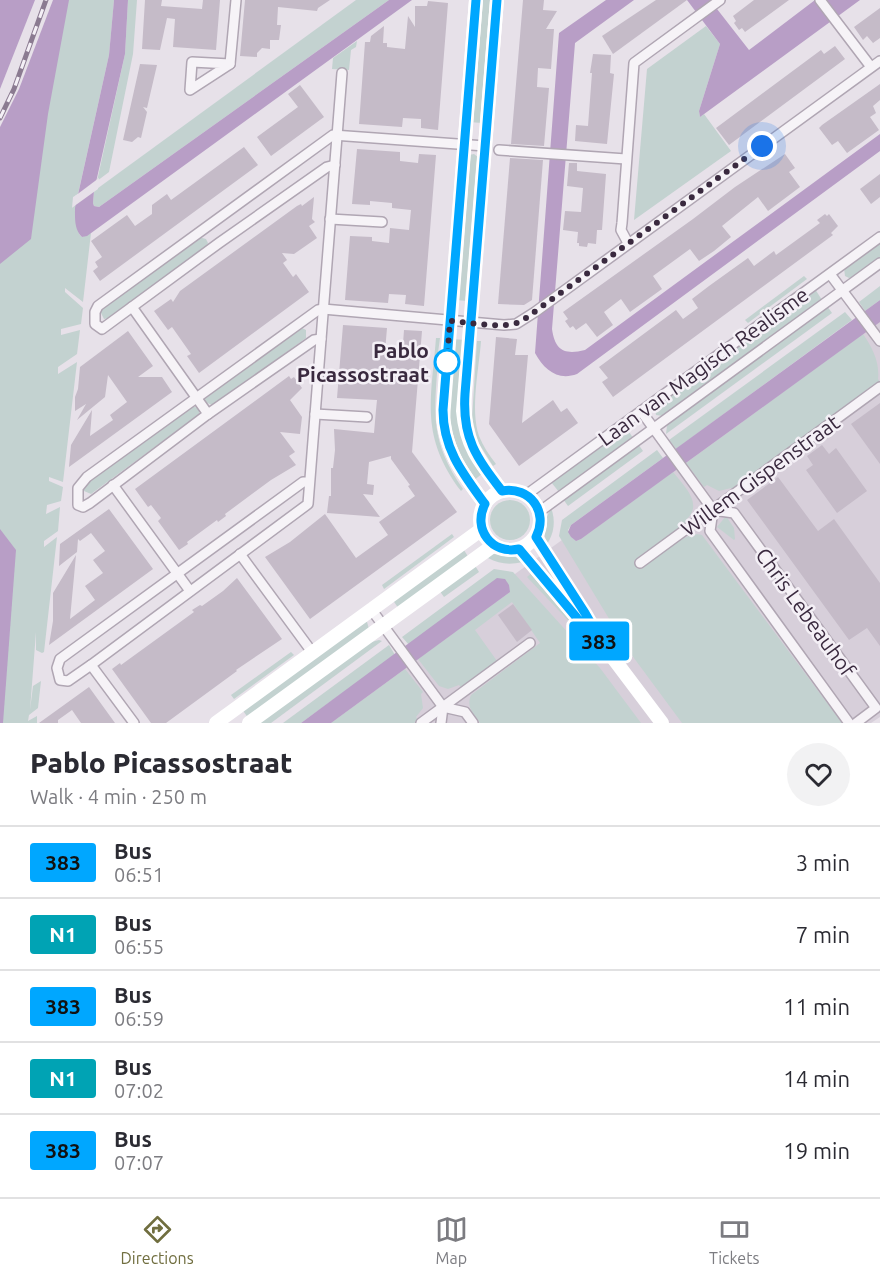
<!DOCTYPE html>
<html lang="en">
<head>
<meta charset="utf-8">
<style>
	:root { --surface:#fff; --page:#f2f2f3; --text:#2b2b33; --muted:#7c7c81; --line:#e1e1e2; --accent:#706e3f }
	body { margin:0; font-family:Ubuntu,sans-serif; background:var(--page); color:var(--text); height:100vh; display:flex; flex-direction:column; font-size:22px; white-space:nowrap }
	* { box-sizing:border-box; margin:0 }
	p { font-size:20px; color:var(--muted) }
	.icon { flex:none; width:33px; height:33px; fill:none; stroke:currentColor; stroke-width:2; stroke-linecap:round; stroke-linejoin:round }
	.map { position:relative; height:723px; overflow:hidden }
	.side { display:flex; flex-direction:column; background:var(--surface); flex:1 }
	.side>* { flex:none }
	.badge { padding:0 12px; border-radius:4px; font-size:21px; line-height:39px }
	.you { position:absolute; width:30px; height:30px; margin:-15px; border:4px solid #fff; border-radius:50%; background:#1a73e8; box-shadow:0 0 0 9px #1a73e833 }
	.map>.badge { position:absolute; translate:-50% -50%; box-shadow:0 0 0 3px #fff }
	.round { display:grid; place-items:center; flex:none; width:63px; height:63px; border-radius:32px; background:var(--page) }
	.head { display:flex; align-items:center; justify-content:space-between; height:102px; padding:0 30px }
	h1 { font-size:28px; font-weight:800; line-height:45px }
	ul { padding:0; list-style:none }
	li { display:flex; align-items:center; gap:18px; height:72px; padding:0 30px; border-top:2px solid var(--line) }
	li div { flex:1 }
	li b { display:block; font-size:22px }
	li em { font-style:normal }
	li .badge { min-width:66px; font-weight:700; text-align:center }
	.dock { display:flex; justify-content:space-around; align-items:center; height:84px; border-top:2px solid var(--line); background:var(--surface); font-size:16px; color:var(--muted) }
	.dock a { display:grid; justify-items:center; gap:3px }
	.dock .active { color:var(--accent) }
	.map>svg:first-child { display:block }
</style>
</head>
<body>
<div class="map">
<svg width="880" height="723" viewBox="0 0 880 723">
	<rect width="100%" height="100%" fill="#e7e1e9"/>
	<polygon fill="#d7cfda" points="880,310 880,717 871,723 309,723"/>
	<g fill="#c3d2d0">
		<polygon points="0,0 114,0 109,55 78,194 73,197 72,208 76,204 79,234 82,237 91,233 83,302 65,288 65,292 83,308 81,324 61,329 61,335 80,330 77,354 58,367 58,374 77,362 63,482 49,477 49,481 63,487 61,501 47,505 46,514 60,507 58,531 44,541 44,547 57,537 44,652 42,653 36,650 36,632 30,710 33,686 41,681 38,708 29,715 28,721 37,716 37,723 0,723"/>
		<polygon points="128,0 137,0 133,54 109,172 97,181 125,54"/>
		<polygon points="356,0 389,0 99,207 94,206 93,203 94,191"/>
		<polygon points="479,0 492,0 482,123 469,122"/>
		<polygon points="706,26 720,44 699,111 700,117 704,114 731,151 634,220 647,69"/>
		<polygon points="357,41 356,47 351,50 349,70 332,69 333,58"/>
		<polygon points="474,154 479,158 468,301 455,300 469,155"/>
		<polygon points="199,237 206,239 208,243 206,247 109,318 104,319 100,311 102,307"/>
		<polygon points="880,241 880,257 853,277 849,278 845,276 844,268"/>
		<polygon points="804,276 807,279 748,323 745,320"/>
		<polygon points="880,286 880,300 865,311 859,302"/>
		<polygon points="815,289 822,300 663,416 656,415 655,406"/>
		<polygon points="827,306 832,313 666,434 667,426 671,420"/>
		<polygon points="845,312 852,320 676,449 669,440"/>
		<polygon points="300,327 306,330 306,338 215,404 212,405 205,402 205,396"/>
		<path d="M863,334C872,347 880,362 878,379L880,382L733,490L731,488L719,491L707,485L704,487L686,463Z"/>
		<path d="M436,338H440L437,360H438C434,415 430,441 463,489L461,491C420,436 431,401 436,338Z"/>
		<polygon points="452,339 465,340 461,388 483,473 473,481 449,435"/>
		<path d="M477,341H481C479,369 470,409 479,436C483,446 489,455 496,464L493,466L478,442L472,418Z"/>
		<polygon points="190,406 199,408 199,414 194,418 91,494 84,491 84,483"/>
		<polygon points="626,427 633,438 559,492 551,482"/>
		<polygon points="638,444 643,451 568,506 563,499"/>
		<path d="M657,450L663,458L571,525L568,530L571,537L576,541L581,539L673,472C684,486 704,504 686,520L688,522L634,561L641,569C655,559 686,529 702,535L842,723H682L628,650L559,536L562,520Z"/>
		<circle cx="510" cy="520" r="20"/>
		<path d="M551,508C556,520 554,534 547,544C542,532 545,519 551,508Z"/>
		<polygon points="726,516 734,528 735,539 734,540 717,527"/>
		<polygon points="452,534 454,537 384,589 382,585"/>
		<polygon points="462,547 469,558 399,609 392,599"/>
		<path d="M492,554C502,554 516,554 522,562C510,565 499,564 488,558Z"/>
		<polygon points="474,564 479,572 444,597 439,590"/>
		<path d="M494,569L513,572L600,668L641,723H480C473,713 466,707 471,695L540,643L512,602L475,630L497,661L462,688L459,685L448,689L439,686L418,659L510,592L497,579L409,645L402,637Z"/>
		<polygon points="533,572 579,629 581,634 527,577"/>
		<polygon points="363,622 367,622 369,629 249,719 241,708"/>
		<polygon points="379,640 382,641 271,723 257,723 364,644"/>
		<polygon points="389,645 395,655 301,723 283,723"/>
		<polygon points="291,652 294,655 234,699 231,695"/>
		<polygon points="405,669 423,692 421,694 423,708 416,717 418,720 414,723 331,723"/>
	</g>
	<g fill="#b89ec6">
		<polygon points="0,0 69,0 48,114 31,239 0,264"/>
		<path d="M114,0H128L125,54L94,191L93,203L94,206L99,207L389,0H412L87,236L82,237C74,230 75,217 75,208L109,55Z"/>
		<path d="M606,0H634L575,43L552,329C555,351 565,355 585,350L880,134V151L577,374C558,381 544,370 535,353L559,33Z"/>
		<polygon points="687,0 710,0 749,50 815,0 860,0 700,117 699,111 720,44"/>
		<polygon points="880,300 880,322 581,539 576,541 571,537 568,532 571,525"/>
		<polygon points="0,529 16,550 3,723 0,723"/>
		<polygon points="497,578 505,579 509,585 510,592 331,723 301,723"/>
	</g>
	<g fill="#e7e1e9">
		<polygon points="35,0 53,0 19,89 0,127 0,89"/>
		<polygon points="99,178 98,189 73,207 75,196"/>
	</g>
	<g fill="#c5bbc8">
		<polygon points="145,0 162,0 161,6 202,9 203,0 220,0 216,50 173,47 175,19 167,18 160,50 142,49"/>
		<polygon points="245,0 330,0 318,8 317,11 278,7 277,25 281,25 279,40 270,40 270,49 262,48 257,53 257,57 240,56"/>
		<polygon points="523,0 544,0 543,10 557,11 546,29 554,29 551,69 538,68 537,87 549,88 544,146 511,144"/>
		<polygon points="656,0 687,0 613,54 602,36"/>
		<polygon points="754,0 789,0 745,32 742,28 739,30 734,23 736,21 733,16"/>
		<polygon points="428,1 448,3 438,130 421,128 421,119 403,118 402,127 359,124 365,42 370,42 371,36 384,26 383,43 387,43 387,47 405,49 408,16 415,27 415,6 427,6"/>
		<polygon points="880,8 880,38 873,43 867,36 863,40 854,27"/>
		<polygon points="835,46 845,59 729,145 716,128 821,50 824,54"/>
		<polygon points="593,54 611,55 610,73 614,74 607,144 575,141 576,125 588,126 592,73 590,73"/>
		<polygon points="140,64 157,65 147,108 143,107 147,112 141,138 138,137 132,142 123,140"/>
		<polygon points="880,84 880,100 873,106 876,113 870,117 879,130 847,153 838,141 832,145 819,128 822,125"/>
		<polygon points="300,85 324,117 271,156 257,137 298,107 288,94"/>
		<polygon points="244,147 258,165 100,281 93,271 98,267 95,262 102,257 91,241 127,215 135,226 152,214 152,205 167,194 171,200"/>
		<polygon points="357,149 400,152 400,161 418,163 419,154 436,155 424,306 405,304 406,295 389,294 388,303 345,300 350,236 372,237 372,241 389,243 390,228 409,230 411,210 392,208 392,203 370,201 370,205 352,204"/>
		<polygon points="785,154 795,168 789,172 800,187 768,211 758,197 722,226 731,237 714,251 699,261 690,249 653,276 662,289 630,312 621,299 604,312 613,325 597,337 586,323 576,330 573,326 570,328 565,321 568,319 563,312 693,219 735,187"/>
		<polygon points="510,158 543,160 532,300 524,305 498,304"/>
		<polygon points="569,163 577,163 577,171 606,174 602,230 597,230 596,244 588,243 587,247 579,246 579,243 577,243 578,232 563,230 565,211 581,212 583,188 567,186"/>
		<polygon points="880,174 880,197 871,204 860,189"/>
		<polygon points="314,197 312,219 315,222 309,226 317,238 294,254 282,253 287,260 283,263 293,277 296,274 309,292 199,373 187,356 191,354 172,327 168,330 154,311 171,299 173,302 180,291 297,206 301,204 302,206"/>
		<polygon points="825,214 827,216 829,214 838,226 831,233 833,235 613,397 602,382 608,378 599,367 676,310 683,319 698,308 692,299 709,286 748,258 754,266 774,251 776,255 820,223 817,220"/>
		<polygon points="343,325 387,328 385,351 389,356 402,357 404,330 422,331 412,452 457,512 310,619 265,557 290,542 325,514 356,558 388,535 379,522 415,496 408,486 410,485 391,459 391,456 369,462 367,484 374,485 373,495 363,494 380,517 327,513 329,496 331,496 331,468 333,468 335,450 334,429 374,433 376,410 377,400 337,398"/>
		<polygon points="128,331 153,366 138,377 162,377 172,392 69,467 71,445 92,410 90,436 113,420 110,415 127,402 108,375 105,397 77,420 86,404 75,411 75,397 78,389 80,367"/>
		<polygon points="496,337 517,339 515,355 528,355 522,423 553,400 561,412 567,408 578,423 519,466 489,424"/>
		<polygon points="289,376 291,379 294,377 302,388 290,400 302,417 300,434 280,432 295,452 289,456 296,465 271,480 225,514 226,516 218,522 217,520 187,542 188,544 179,550 158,521 161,518 151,505 148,507 135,489"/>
		<polygon points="880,403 880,464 851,424"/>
		<polygon points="822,445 829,454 836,448 867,491 837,513 806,470 813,465 807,456"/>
		<polygon points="778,477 818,531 834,519 880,583 880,646 867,628 849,640 747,500"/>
		<polygon points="109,509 153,569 49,645 53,621 53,593 76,555 70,619 95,600 85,586 103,573 93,560 105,551 91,533 80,541 78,539 77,552 59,566 60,544"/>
		<polygon points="237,578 282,639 236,670 237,671 166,723 151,723 112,669 120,663 121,665 194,612 192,610 200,605 202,606 223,591"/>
		<polygon points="513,604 532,630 517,642 498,615"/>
		<polygon points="89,687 115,723 81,723 72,710 58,720 58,723 39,723"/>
	</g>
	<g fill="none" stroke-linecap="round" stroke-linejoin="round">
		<defs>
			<g id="street">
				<polyline points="820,0 871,67"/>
				<polygon points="192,62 230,64 190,90"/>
				<polyline points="230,64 236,0"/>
				<polyline points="499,150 626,159"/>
				<polyline points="335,165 327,167 219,243 102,329 95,324 95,312 98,306 333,135 485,146"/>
				<polyline points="330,219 382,222"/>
				<polyline points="628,243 621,230 622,223 634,63 720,0"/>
				<polyline points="830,274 880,341"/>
				<polyline points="132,307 208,414"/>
				<polyline points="321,339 314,340 208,414 90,503 83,507 78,505 78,488 87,477 318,310 323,309 504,325 516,324 535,312 880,61"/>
				<polyline points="641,411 713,510 734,513 876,708 856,723"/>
				<polyline points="315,414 367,417"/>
				<polyline points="309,482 303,482 60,659 57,668 60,680 68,681 91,665 308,504 342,73"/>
				<polyline points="113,485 190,591"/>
				<polyline points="526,495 880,237"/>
				<polyline points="713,510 710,531 849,723"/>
				<polyline points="539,512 880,263"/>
				<polyline points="240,554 312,652"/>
				<polyline points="640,563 880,387"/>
				<polyline points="371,609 443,707 441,723"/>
				<polyline points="91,665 134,723"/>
				<polyline points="443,707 465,712 473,723"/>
				<polyline points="421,723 530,643"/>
			</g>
		</defs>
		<use href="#street" stroke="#b0a6b3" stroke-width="12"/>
		<use href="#street" stroke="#f6f3f7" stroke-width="9"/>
		<g stroke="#fff" stroke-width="14">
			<path d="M476,0L443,418C446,453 465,477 485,504"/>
			<path d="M497,0L463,411C466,447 481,464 502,491"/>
			<circle cx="510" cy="520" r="30"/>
			<polyline points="535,537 591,624"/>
			<polyline points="519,549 577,618 604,646 662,723"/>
			<polyline points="216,723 482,529"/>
			<polyline points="249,723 494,545"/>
		</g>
		<defs>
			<polyline id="rail" points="0,118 14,89 46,0"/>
		</defs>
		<use href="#rail" stroke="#8b7b91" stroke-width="5"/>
		<use href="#rail" stroke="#f4f0f6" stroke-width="3" stroke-dasharray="9" stroke-linecap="butt"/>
	</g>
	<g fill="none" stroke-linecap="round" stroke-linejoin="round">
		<defs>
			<path id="line" d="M476,0L443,410C443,449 463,474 485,504C472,529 492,555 519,549L577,618L604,646L585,613L536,537C549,512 530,486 502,491C476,457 462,438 465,394L497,0"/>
		</defs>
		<use href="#line" stroke="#fff" stroke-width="14"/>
		<use href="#line" stroke="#00a7ff" stroke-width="9"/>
		<path stroke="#3a2a3f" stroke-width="6" stroke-dasharray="0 10.8" d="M447,362L450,321C470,322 504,330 522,321L762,146"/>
	</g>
	<circle fill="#fff" stroke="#00a7ff" stroke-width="3" cx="447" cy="362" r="12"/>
	<g text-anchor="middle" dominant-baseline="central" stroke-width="5" stroke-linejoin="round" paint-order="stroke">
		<g font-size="21" font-weight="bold" fill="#3a2a3f" stroke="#f4f0f6" text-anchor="end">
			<text x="429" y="350">Pablo<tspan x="429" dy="24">Picassostraat</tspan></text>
		</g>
		<g font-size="21" fill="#3a2a3f" stroke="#f4f0f6">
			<text transform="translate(703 366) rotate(-36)">Laan van Magisch Realisme</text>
			<text transform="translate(760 475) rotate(-36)">Willem Gispenstraat</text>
			<text transform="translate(806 612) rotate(54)">Chris Lebeauhof</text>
		</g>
	</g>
</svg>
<div class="you" style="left:762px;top:146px"></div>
<b class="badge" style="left:599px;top:641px;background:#00a7ff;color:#111">383</b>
</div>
<section class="side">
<div class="head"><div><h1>Pablo Picassostraat</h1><p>Walk · 4 min · 250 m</p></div><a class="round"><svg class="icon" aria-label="heart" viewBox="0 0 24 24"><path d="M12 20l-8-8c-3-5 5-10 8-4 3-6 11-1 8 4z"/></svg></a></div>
<ul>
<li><span class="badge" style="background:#00a7ff;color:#111">383</span><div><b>Bus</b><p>06:51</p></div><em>3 min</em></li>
<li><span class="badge" style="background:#00a3b4;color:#fff">N1</span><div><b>Bus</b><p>06:55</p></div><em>7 min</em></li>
<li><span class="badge" style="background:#00a7ff;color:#111">383</span><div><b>Bus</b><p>06:59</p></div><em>11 min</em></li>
<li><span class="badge" style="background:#00a3b4;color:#fff">N1</span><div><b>Bus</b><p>07:02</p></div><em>14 min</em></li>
<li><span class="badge" style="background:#00a7ff;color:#111">383</span><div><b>Bus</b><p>07:07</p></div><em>19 min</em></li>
</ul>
</section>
<nav class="dock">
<a class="active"><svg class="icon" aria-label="directions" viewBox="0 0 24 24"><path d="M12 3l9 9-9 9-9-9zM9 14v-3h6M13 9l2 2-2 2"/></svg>Directions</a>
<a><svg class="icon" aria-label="map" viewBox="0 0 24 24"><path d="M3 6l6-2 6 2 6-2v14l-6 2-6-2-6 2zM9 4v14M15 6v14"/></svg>Map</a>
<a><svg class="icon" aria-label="tickets" viewBox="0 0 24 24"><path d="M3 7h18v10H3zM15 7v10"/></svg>Tickets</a>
</nav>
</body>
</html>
